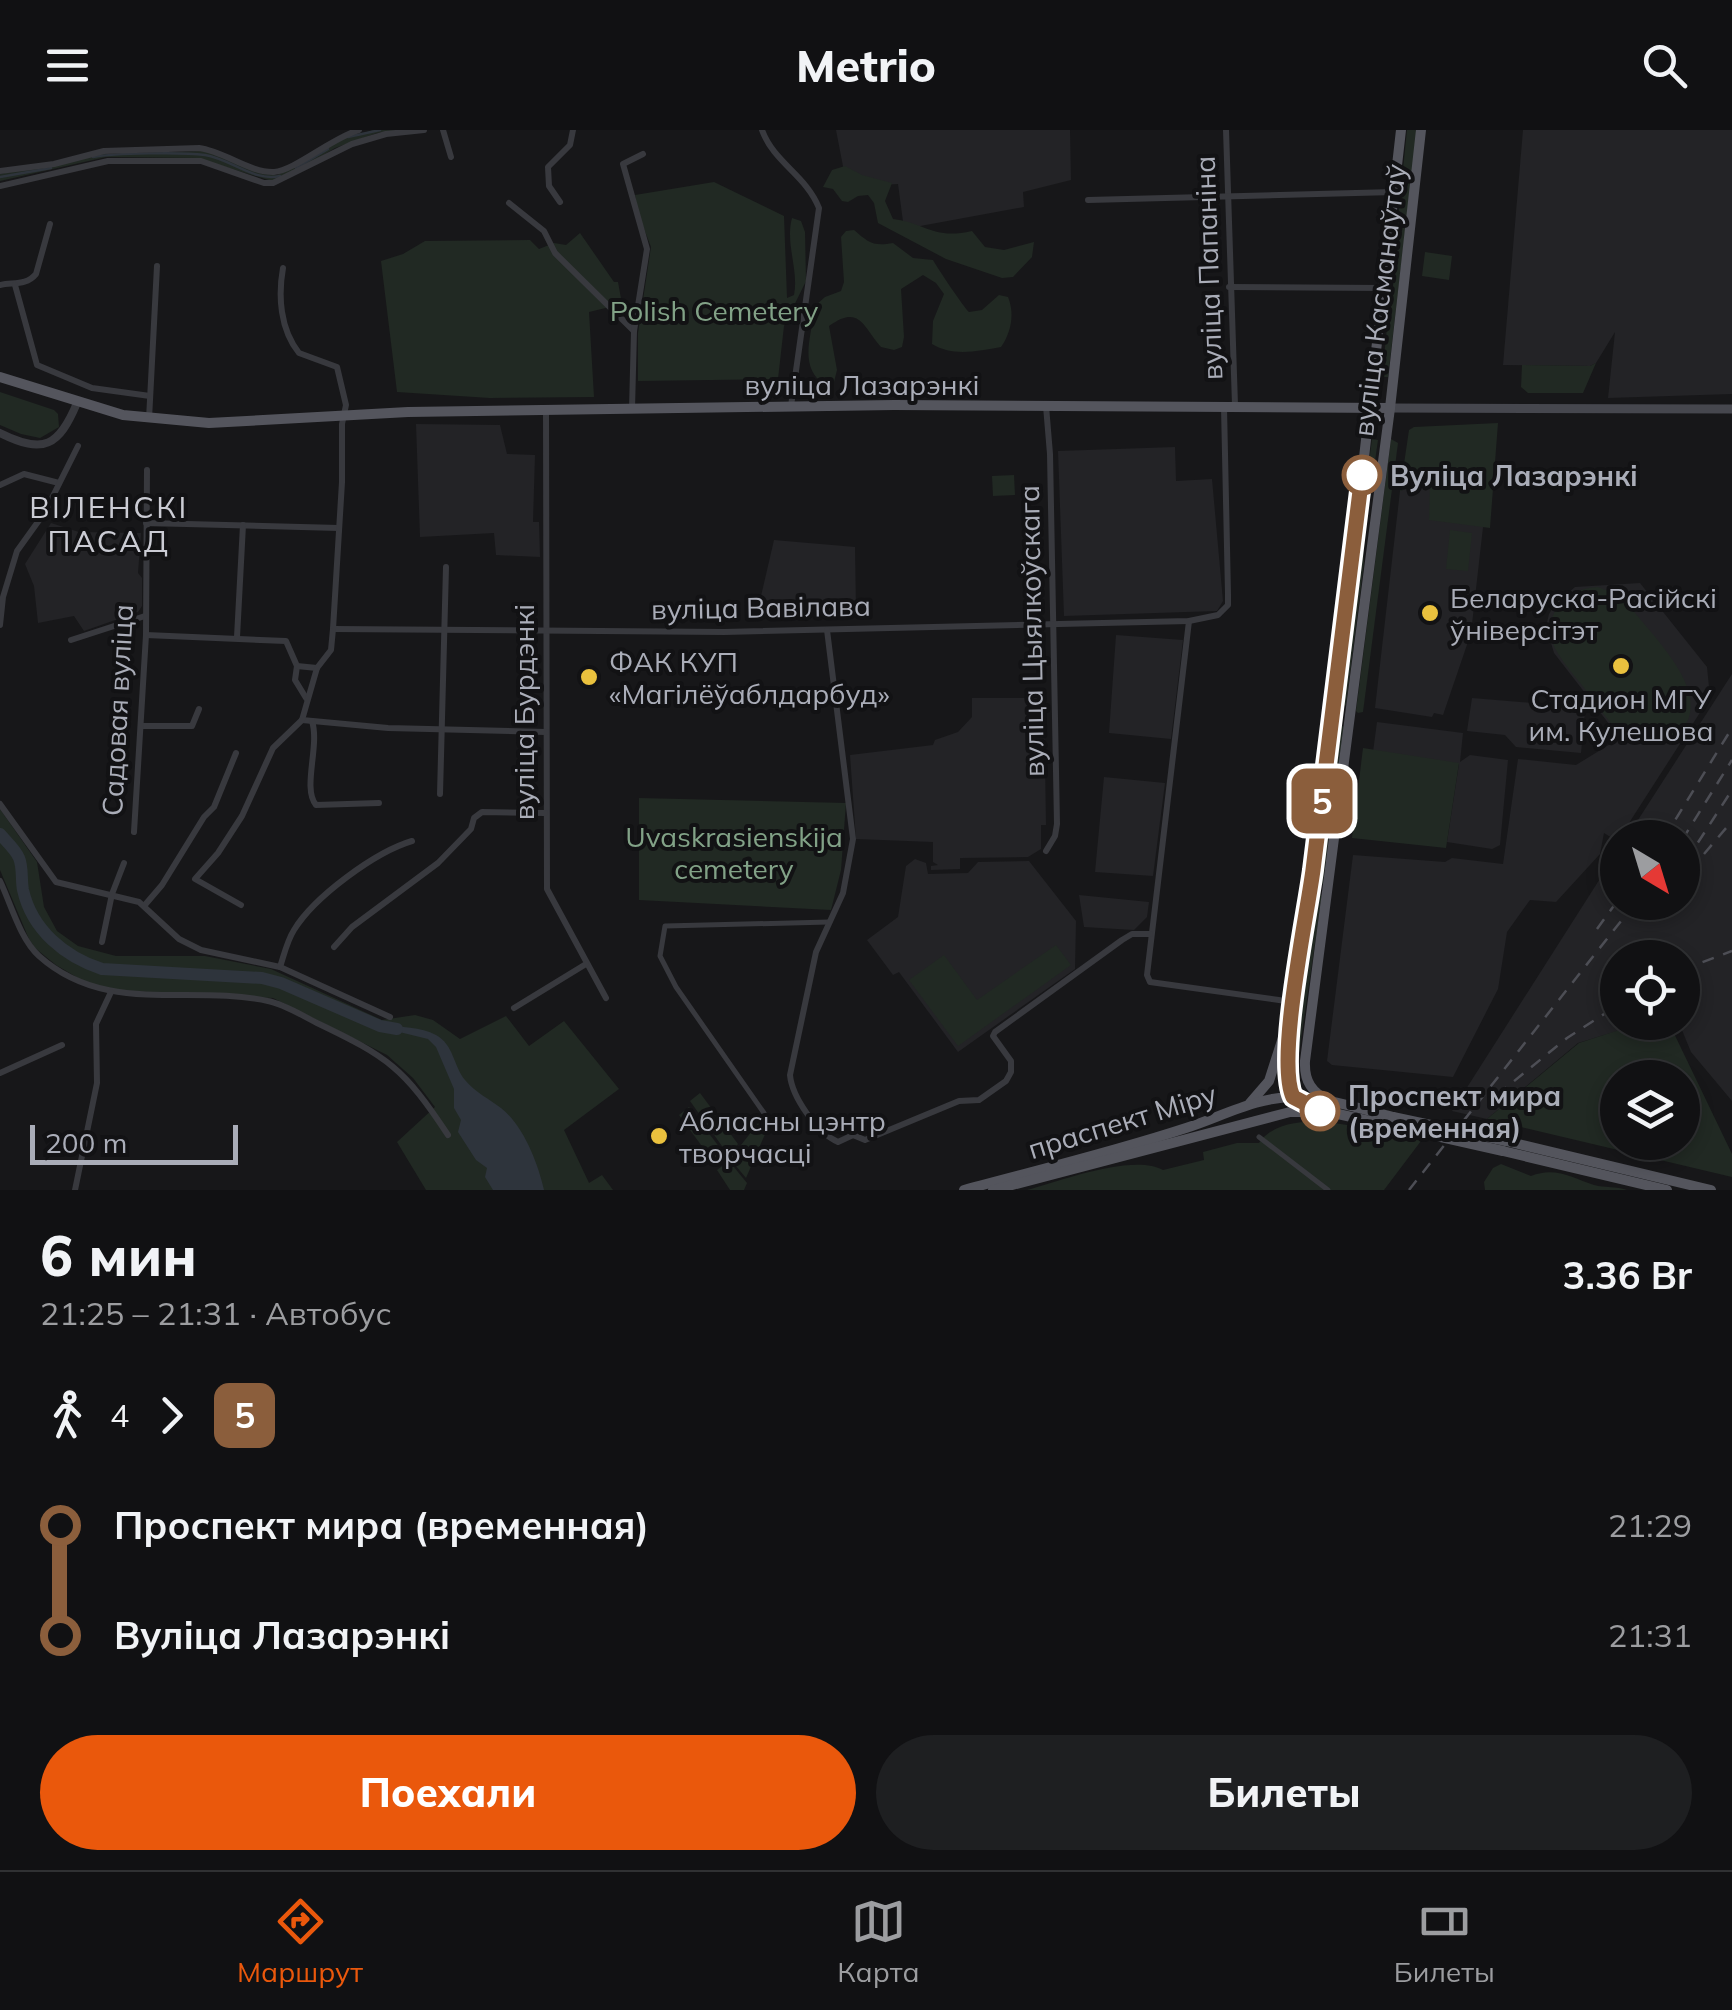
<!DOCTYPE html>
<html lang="ru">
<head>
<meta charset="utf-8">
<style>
	:root { --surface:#111113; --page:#1e1f21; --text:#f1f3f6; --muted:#9c9da0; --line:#303133; --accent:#ea580c }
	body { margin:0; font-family:Mulish,sans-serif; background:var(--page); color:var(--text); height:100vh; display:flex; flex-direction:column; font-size:38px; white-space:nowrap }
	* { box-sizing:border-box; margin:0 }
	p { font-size:32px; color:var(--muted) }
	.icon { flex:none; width:55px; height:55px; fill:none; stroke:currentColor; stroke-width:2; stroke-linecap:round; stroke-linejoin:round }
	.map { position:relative; height:1060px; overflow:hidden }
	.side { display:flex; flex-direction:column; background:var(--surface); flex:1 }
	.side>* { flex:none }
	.badge { padding:0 20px; border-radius:15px; font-size:35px; line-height:65px }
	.needle { width:65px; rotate:142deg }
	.buttons { position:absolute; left:1600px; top:690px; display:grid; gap:20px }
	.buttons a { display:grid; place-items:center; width:100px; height:100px; border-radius:50%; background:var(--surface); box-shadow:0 5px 15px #0003,0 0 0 2px var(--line); font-size:50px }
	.scale { position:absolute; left:30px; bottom:25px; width:208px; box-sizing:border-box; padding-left:10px; border:5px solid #aaadb8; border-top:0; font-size:28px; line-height:35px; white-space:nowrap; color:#aaadb8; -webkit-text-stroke:8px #121214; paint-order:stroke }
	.map>.badge { position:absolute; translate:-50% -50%; box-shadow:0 0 0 5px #fff }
	.legs { display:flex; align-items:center; gap:15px; height:110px; padding:0 40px; font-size:32px }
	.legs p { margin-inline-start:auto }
	.head { display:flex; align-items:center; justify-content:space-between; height:170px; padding:0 40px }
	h1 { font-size:55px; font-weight:800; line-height:75px }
	.primary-button { display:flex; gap:20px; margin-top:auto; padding:20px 40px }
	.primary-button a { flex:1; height:115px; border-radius:60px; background:var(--accent); color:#fff; font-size:40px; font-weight:800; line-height:115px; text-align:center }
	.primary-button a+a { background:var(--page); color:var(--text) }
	ul { padding:0 40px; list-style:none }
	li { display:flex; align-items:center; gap:35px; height:110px; font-size:38px }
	li i { display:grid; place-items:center; width:15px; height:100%; margin:0 12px; background:currentColor }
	li i::after { content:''; width:25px; height:25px; margin:-12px; border:8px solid; border-radius:50%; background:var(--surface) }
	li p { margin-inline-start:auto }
	li:first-child i { background:linear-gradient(#0000 50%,currentColor 0) }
	li:last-child i { background:linear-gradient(currentColor 50%,#0000 0) }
	header { display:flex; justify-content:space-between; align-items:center; height:130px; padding:0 40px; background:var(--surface); font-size:45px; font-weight:800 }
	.tab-bar { display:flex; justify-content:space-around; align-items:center; height:140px; border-top:2px solid var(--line); background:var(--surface); font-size:28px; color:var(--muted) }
	.tab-bar a { display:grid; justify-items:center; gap:5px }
	.tab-bar .selected { color:var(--accent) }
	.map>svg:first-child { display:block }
</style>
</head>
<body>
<header><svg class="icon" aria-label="menu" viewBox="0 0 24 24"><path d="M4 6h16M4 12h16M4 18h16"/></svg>Metrio<svg class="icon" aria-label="search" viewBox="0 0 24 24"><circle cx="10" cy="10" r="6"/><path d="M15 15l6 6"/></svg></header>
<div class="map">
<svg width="1732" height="1060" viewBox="0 0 1732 1060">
	<rect width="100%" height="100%" fill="#171719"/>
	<g fill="#232326">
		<polygon points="836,0 1070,0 1071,50 1023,62 1024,77 904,99 898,54 847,57"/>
		<polygon points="1523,0 1732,0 1732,264 1608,268 1615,202 1596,233 1590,236 1503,235"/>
		<polygon points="416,294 500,295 507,324 535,325 533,392 539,392 540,427 496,425 494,403 420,407"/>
		<polygon points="1175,317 1176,351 1212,349 1223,471 1217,481 1064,486 1058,321"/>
		<polygon points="1431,349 1487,362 1471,503 1443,585 1434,583 1432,587 1375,578 1400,361"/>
		<polygon points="51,393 79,402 141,403 138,443 142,448 142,476 138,482 84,501 74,486 38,493 34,456 25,434"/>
		<polygon points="774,410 855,417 856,481 783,482 761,466"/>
		<polygon points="1640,453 1707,537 1710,567 1620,707 1617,711 1604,703 1600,724 1556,772 1530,770 1507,802 1498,859 1453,947 1332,935 1327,931 1353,725 1445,732 1452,728 1503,734 1518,629 1576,635 1620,608 1554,523 1546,496 1549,484 1555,474 1575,457"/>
		<polygon points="1116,505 1183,510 1171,609 1109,603"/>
		<polygon points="1732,544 1732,971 1691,922 1679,893 1682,892 1682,828 1618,828 1618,892 1644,893 1578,913 1487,989 1452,981 1617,722 1618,772 1682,772 1682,708 1627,707"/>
		<polygon points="972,568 1044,568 1046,695 1041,695 1041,719 1028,727 960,728 960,739 931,740 931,736 938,735 933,732 933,712 856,709 850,625 933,615 935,610 958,602 972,587"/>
		<polygon points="1472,568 1580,577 1585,581 1581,623 1516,617 1505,605 1467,601"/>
		<polygon points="1377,592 1463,603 1460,632 1470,625 1508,630 1500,715 1492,719 1447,712 1459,634 1373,622"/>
		<polygon points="1104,647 1165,653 1153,746 1095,742"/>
		<polygon points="915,729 926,733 928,744 968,743 978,732 1029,731 1076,791 1075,839 958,922 899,842 893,845 867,810 898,787 906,736"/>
		<polygon points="1079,765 1149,772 1147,787 1134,800 1084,797"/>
	</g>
	<g fill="#212923" fill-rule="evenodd">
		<polygon points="374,0 399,0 377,3 335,18 298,40 272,51 196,28 106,27 0,51 0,44 102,24 201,21 212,22 263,44 277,45 341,9"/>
		<polygon points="1407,0 1417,0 1388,247 1382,247"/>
		<path d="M845,36L862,45L892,53L885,71L893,89C926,93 933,110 972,101L985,117L1004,120L1034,112L1032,127L1013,147L1002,148L946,129L878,93L874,73L868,65L858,66L848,72L842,71L833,59L823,57L832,40Z"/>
		<path d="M714,52L784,86L787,168L794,165C799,140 785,114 792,88L801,91L805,102L806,151L784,196L778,249L638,251V203L651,117L638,83L635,65Z"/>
		<path d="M854,100C868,112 873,117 893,113L913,128L933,130C936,136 965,179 969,182L982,180L999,165L1008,167C1015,184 1011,203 1001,217C978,221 953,227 932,214L933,191L944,164L936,153L923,145L901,159L904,207L902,217L894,220L881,217C863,197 860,174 829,196L837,240L834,252L826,256C797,237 812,206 815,176L825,167L841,161L844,152L841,107L846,101Z"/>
		<polygon points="580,103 614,152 618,152 622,174 589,182 594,267 490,268 397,262 381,131 403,124 425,111 530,110 539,119 554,113 566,115"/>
		<polygon points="1425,122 1452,126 1449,150 1422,146"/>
		<polygon points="1596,233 1583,263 1528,263 1521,257 1522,235 1590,236"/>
		<polygon points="0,262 54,280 58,284 59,297 40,308 21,304 0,295"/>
		<polygon points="1498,293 1490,398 1429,390 1430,349 1400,361 1409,300 1414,297"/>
		<polygon points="1372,309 1378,310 1363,416 1364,433 1346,575 1342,577 1338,574"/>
		<polygon points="1391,309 1398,313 1363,582 1358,583 1356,581"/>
		<polygon points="1014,345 1015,365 993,366 992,346"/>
		<polygon points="1450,400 1472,403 1468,441 1446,439"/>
		<path d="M1598,457L1619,465L1627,473C1648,501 1704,553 1688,590C1682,601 1671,610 1659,613C1624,620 1606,586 1588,563C1578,549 1564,535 1556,520C1539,487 1565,458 1598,457Z"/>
		<polygon points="1338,594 1344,597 1323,754 1316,753"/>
		<polygon points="1363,618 1459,633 1446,718 1352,708"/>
		<polygon points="639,668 846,673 841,740 831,780 639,770"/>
		<polygon points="0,679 37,732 44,777 57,801 78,816 116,826 205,826 271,839 382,890 415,885 433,890 460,909 506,886 529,916 564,891 619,959 564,1000 589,1053 602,1045 613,1060 426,1060 397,1012 435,977 413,948 387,925 273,868 110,860 90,855 56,835 35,818 29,809 0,740"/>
		<polygon points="1314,764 1322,765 1296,944 1293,941"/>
		<polygon points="1056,815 1071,835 958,916 909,850 944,825 977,870"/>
		<path d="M1644,892L1669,893L1732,1024V1047L1487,989L1579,913ZM1618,948H1682V1012H1618Z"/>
		<polygon points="700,963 738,1014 729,1026 690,971"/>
		<polygon points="689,977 726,1026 715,1034 679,985"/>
		<polygon points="763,987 769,995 746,1048 730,1029"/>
		<path d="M1321,991L1386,1001L1421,1011L1384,1060H1027C1059,1051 1134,1023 1163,1040L1204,1030L1203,1022L1237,1013H1259C1273,993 1298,992 1321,991Z"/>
		<polygon points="729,1031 747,1053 744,1060 730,1060 717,1040"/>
		<path d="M1501,1034L1531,1046C1555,1036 1573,1048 1594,1055C1605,1058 1616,1056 1627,1060H1485L1484,1052L1493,1038Z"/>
	</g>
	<path fill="#2e343c" d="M383,895C400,897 421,897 436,905C454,915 453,935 465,950C475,962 489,969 501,978C523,995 538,1033 544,1060H493L485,1047L487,1038L476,1030L458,1002L461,990L454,978V959L436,917L428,909L383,898L380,896Z"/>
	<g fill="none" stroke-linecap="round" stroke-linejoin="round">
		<g stroke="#2e343c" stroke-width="2.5">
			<polyline points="348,7 380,0"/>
			<path d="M93,27C115,23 183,22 205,25C231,29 254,52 280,46"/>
			<polyline points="296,38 328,19"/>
			<polyline points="0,47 51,38"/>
		</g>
		<path stroke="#2e343c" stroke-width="12" d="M0,704C6,711 16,720 19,728C23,737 21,750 23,760C32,800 65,827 102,839L262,848L281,853L380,896L397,899"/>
		<g stroke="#38393e" stroke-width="5">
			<polyline points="764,983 676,857 660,826 665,796 829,792"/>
			<polyline points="1259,1007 1328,1060"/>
		</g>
		<g stroke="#38393e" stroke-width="6">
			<polyline points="443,0 451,27"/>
			<path d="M762,0C774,33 806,45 819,78L791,276"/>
			<polyline points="1226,0 1235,275"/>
			<path d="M0,41L54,34L104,21L199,18C224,21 250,43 274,42C294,41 333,7 359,0"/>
			<polyline points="0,56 108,31 201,31 264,53 273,53 352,14 386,4 424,0"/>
			<polyline points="1088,70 1394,62"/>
			<polyline points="560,72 549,56 548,37 570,15 573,0"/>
			<polyline points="509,73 544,101 555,123 634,201"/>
			<path d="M0,155C13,152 26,156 36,144L50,94"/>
			<polyline points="15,155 37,235 92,258 150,266"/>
			<polyline points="1229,157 1383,158"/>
			<polyline points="1046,276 1050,324 1057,694 1055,706 1046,721"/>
			<polyline points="632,279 634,201 647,119 623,34 643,24"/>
			<polyline points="546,281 547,759 606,868"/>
			<polyline points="149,289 157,136"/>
			<polyline points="0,355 24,344 59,353"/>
			<polyline points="146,393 339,398"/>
			<polyline points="1189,491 1147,845 1150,852 1293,872"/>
			<polyline points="0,495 3,467 17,421 45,382 78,316"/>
			<polyline points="333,499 724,502 1189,491 1218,485 1228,475 1228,464 1224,277"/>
			<path d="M827,500L853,709L843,763L816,822L790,945C792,967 817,1003 838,1012L853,1005L865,1010L959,971L979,970L1006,951L1011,942V931L993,906L995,902L1122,810L1132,804H1150"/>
			<polyline points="146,505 286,511 297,536 295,550 306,568"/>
			<polyline points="237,507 243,395"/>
			<polyline points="71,510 145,486"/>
			<polyline points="297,536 317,538"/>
			<polyline points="302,590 388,598 546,602"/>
			<path d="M312,591C320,616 302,658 316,675L379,673"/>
			<polyline points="141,596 192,596 199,579"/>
			<polyline points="440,664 446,437"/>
			<polyline points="0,674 56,752 139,772 179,809 201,820 280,837 390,887"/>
			<polyline points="134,702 146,505 147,340"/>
			<path d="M0,751C11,774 20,809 39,826C106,886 189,854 268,871C284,874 301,885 317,893C388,927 404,938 448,1005"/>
			<path d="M241,775L195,749L218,723L242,686L273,618L302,590L317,538L331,520L333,499L342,352V294L346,275L337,237L299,223C280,199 278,166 283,138"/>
			<polyline points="144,776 162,755 204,687 214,677 236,623"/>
			<polyline points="102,812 112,764 124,733"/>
			<polyline points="334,817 352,797 438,733 471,699 474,688 482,682 545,683"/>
			<path d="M280,837C284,825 287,811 294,800C314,767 375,722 412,711"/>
			<polyline points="514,878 586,834"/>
			<polyline points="0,943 62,915"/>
			<polyline points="75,1060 97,953 96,894 111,862"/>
		</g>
		<path stroke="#38393e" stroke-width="8" d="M0,303C44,325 59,316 77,273"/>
		<polyline stroke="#46474e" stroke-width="9" points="1390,278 1732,279"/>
		<g stroke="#54555d" stroke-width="10">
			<polyline points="0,247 123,285 209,293 408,282 894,275 1390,278"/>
			<path d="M1330,972C1312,962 1304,952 1305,931L1390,278L1421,0"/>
			<polyline points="1250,973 1269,951 1287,895"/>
			<polyline points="1319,981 1293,967 1288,956 1293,875 1354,416 1401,0"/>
			<polyline points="1506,1011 1711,1060"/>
			<polyline points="1503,1021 1667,1060"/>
			<path d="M964,1060C1038,1040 1113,1022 1186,998C1221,987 1258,966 1296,967C1328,968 1362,979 1393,987"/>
			<polyline points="993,1060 1290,982 1329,982 1392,996"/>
		</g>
		<g stroke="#4d4e55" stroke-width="2.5" stroke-dasharray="12 10" stroke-linecap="butt">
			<polyline points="1664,708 1732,598"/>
			<polyline points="1682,710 1732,630"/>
			<polyline points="1704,724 1732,691"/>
			<polyline points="1686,731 1732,660"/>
			<polyline points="1597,799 1618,770"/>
			<polyline points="1682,840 1732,821"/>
			<polyline points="1497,965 1567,908 1618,875"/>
			<polyline points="1409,1060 1636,772"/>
		</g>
		<g stroke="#54555d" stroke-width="10">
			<polyline points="1393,987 1506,1011"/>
			<polyline points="1392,996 1503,1021"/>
		</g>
	</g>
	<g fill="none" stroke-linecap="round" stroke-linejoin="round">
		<defs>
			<path id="line-1" d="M1320,981L1293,967C1276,930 1307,786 1313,740C1330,608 1347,476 1362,345"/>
		</defs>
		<use href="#line-1" stroke="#fff" stroke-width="22"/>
		<use href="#line-1" stroke="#8b5e3c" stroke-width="15"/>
	</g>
	<g fill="#fff" stroke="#8b5e3c" stroke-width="5">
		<circle cx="1362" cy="345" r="18"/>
		<circle cx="1320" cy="981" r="18"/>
	</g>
	<g fill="#eac13e" stroke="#121214" stroke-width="4">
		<circle cx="1430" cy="483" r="10"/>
		<circle cx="1621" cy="536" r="10"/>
		<circle cx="589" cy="547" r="10"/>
		<circle cx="659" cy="1006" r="10"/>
	</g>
	<g text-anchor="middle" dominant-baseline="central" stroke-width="8" stroke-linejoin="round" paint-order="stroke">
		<g font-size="28" fill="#aaadb8" stroke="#121214">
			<text transform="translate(1208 138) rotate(-92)">вуліца Папаніна</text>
			<text transform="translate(1379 170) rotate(-83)">вуліца Касманаўтаў</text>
			<text x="862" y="254">вуліца Лазарэнкі</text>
			<text transform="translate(761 477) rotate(-1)">вуліца Вавілава</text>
			<text transform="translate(1031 501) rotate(-91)">вуліца Цыялкоўскага</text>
			<text transform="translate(117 580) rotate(-87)">Садовая вуліца</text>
			<text transform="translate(523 582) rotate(-90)">вуліца Бурдэнкі</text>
			<text transform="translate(1122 991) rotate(-17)">праспект Міру</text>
		</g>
		<g font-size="28" fill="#82a287" stroke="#121214">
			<text x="714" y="180">Polish Cemetery</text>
			<text x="734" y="706">Uvaskrasienskija<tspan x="734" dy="32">cemetery</tspan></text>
		</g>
		<g font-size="28" font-weight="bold" fill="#aaadb8" stroke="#121214" text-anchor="start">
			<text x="1390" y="345">Вуліца Лазарэнкі</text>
			<text x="1348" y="965">Проспект мира<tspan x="1348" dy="32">(временная)</tspan></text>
		</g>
		<g font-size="28" fill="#aaadb8" stroke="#121214" text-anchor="start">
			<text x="1450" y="467">Беларуска-Расійскі<tspan x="1450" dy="32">ўніверсітэт</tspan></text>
			<text x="609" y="531">ФАК КУП<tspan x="609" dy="32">«Магілёўаблдарбуд»</tspan></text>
			<text x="1621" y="568" text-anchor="middle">Стадион МГУ<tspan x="1621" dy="32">им. Кулешова</tspan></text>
			<text x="679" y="990">Абласны цэнтр<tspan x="679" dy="32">творчасці</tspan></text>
		</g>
		<g font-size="30" letter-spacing="2.5" fill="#cbccd4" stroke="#121214">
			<text x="109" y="377">ВІЛЕНСКІ<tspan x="109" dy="34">ПАСАД</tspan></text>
		</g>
	</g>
</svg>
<div class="buttons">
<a><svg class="needle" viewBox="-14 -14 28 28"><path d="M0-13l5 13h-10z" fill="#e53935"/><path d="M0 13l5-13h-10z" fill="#9c9da0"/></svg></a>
<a><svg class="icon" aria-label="locate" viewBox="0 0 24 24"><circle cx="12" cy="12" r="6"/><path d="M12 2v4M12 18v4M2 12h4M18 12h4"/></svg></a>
<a><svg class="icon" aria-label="layers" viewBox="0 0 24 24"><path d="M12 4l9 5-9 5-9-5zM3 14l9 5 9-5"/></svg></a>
</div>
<div class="scale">200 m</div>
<b class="badge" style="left:1322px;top:671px;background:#8b5e3c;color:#fff">5</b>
</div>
<section class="side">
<div class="head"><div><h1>6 мин</h1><p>21:25 – 21:31 · Автобус</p></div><b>3.36 Br</b></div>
<div class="legs"><svg class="icon" aria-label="walk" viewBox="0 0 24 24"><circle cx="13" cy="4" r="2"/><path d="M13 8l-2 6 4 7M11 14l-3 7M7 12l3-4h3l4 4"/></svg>4<svg class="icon" aria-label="forward" viewBox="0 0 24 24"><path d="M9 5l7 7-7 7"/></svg><b class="badge" style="background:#8b5e3c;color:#fff">5</b></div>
<ul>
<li><i style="color:#8b5e3c"></i><b>Проспект мира (временная)</b><p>21:29</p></li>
<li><i style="color:#8b5e3c"></i><b>Вуліца Лазарэнкі</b><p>21:31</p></li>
</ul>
<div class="primary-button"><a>Поехали</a><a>Билеты</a></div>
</section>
<nav class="tab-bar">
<a class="selected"><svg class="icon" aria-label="directions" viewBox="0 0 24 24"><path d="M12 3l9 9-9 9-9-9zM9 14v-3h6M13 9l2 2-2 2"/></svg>Маршрут</a>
<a><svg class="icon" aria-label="map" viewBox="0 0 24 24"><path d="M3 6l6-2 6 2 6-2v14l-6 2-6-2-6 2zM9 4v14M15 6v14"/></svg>Карта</a>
<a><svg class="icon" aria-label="tickets" viewBox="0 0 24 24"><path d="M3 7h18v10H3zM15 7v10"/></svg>Билеты</a>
</nav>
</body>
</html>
